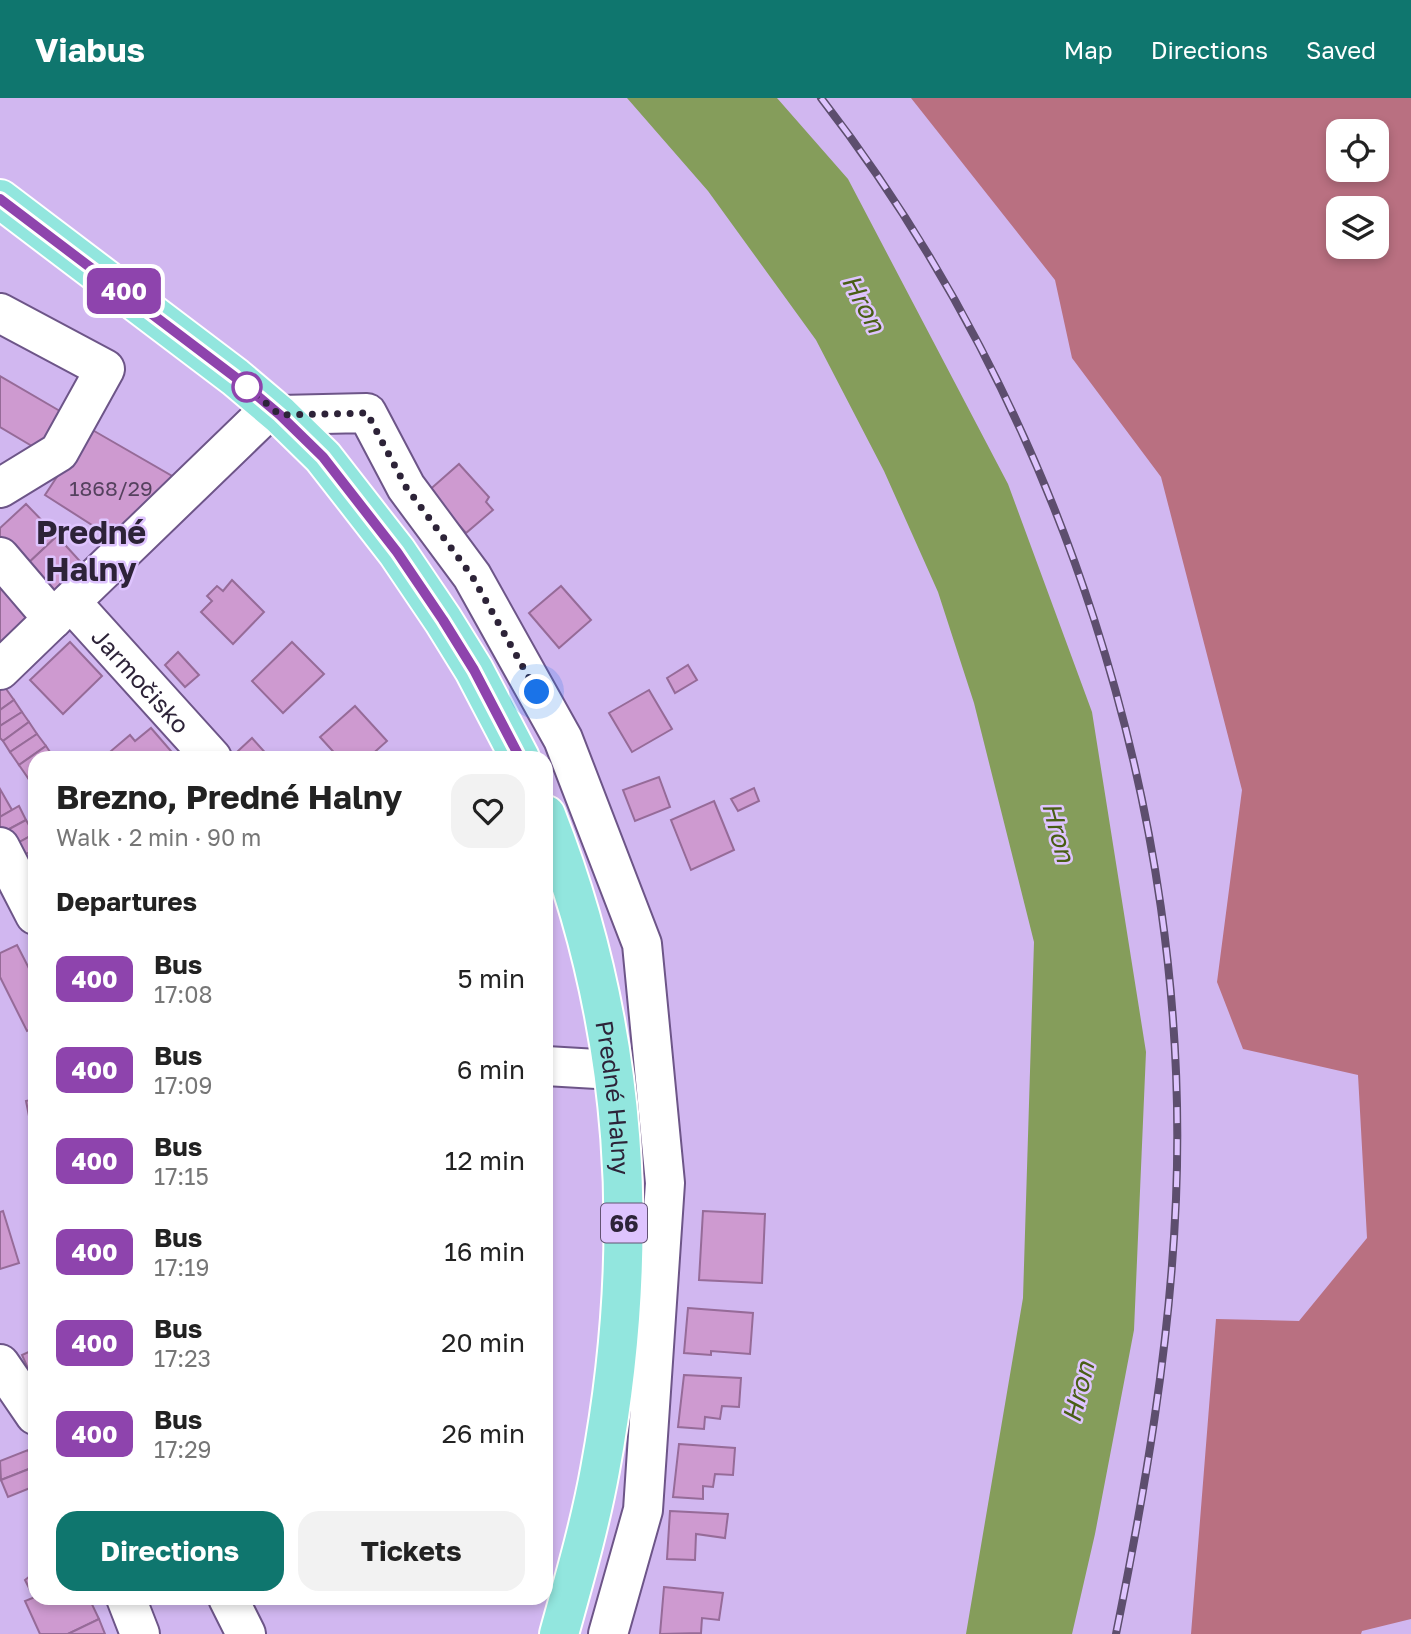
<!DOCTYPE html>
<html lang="en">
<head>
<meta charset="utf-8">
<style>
	:root { --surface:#fff; --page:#f2f2f2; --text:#222; --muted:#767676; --accent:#0f766e }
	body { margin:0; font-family:"Golos Text",sans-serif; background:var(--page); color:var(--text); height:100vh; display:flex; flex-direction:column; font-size:26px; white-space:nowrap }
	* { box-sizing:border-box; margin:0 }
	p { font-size:23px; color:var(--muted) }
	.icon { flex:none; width:38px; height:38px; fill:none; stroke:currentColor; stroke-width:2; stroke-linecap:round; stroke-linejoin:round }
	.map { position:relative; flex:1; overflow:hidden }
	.sheet { position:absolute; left:28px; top:653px; width:525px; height:854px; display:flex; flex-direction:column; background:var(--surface); border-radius:21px; box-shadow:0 4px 10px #0003 }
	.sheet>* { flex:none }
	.badge { padding:0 14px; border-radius:10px; font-size:24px; line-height:46px }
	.tools { position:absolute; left:1326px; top:21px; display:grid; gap:14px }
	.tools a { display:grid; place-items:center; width:63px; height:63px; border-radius:14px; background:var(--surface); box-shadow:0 4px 10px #0003; font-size:35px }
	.you { position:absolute; width:35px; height:35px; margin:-18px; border:5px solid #fff; border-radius:50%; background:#1a73e8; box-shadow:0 0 0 10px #1a73e833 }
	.map>.badge { position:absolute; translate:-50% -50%; box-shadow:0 0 0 4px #fff }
	h2 { padding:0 28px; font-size:26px; line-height:63px }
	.round { display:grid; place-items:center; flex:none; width:74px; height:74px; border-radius:21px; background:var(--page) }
	.headline { display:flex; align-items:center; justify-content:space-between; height:119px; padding:0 28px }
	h1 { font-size:33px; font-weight:700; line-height:52px }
	.button { display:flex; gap:14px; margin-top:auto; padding:14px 28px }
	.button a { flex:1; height:80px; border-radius:21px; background:var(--accent); color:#fff; font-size:28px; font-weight:700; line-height:80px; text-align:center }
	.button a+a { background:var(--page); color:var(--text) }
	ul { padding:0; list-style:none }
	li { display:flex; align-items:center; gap:21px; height:91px; padding:0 28px }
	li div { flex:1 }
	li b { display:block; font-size:26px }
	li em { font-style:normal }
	li .badge { min-width:77px; font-weight:700; text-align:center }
	header { display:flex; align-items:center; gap:42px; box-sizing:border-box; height:98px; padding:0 35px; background:var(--accent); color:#fff }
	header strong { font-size:33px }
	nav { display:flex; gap:38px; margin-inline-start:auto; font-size:24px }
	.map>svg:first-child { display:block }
</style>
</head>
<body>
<header>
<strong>Viabus</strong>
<nav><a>Map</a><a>Directions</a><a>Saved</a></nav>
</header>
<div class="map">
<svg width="1411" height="1536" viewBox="0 0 1411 1536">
	<rect width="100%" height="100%" fill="#d1b7f0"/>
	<path fill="#b97081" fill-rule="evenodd" d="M911,0H1411V1521L1362,1533L1361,1536H1191L1216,1221L1299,1223L1367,1140L1358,977L1243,951L1217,884L1242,692L1161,379L1072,260L1055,182ZM1339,33H1377V72H1339ZM1339,110H1377V149H1339Z"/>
	<polygon fill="#859d5b" points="627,0 777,0 848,81 1008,386 1092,614 1146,954 1134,1232 1095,1436 1072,1536 966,1536 1023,1200 1034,844 974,605 938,494 884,373 816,242 708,93"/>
	<g fill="#ce9ad0" stroke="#966b98" stroke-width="2">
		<polygon points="0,278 65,316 42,354 0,329"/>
		<polygon points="89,330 179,382 117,443 45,397"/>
		<polygon points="459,366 489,399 486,404 493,412 466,435 458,426 455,429 426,395"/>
		<polygon points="26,406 57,438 23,470 0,445 0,430"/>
		<polygon points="57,438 87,471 54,503 23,470"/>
		<polygon points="232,482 264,514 233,546 201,514 212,503 207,498 217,488 223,493"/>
		<polygon points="561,488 591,522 559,550 529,515"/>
		<polygon points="0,490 32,523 0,553"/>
		<polygon points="70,544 102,578 63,616 30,582"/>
		<polygon points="292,544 324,576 283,615 252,583"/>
		<polygon points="178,554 199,577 185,589 165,567"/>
		<polygon points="688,567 697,582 675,595 667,580"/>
		<polygon points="4,588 14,602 0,612 0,591"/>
		<polygon points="649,592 672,631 632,654 609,615"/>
		<polygon points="14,602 22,614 0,628 0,612"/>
		<polygon points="355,608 387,643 368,660 339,660 320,639"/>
		<polygon points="22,614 29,624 3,643 0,640 0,628"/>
		<polygon points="29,624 37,636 10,654 3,643"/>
		<polygon points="151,630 177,660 117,660 111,653 130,637 135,643"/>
		<polygon points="37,636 46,648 19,667 10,654"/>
		<polygon points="252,640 270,660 245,660 238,653"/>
		<polygon points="46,648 54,660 35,660 35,674 28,680 19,667"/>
		<polygon points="35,674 35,690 28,680"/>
		<polygon points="659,679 670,709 635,723 623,692"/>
		<polygon points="754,690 759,703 738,713 731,701"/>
		<polygon points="0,691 12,712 0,719"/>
		<polygon points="714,703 734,752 691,772 671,722"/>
		<polygon points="19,708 26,722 0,736 0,719"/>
		<polygon points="26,722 34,736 7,751 0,736"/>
		<polygon points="34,736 35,751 14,763 7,751"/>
		<polygon points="35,751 35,768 21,776 14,763"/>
		<polygon points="17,847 35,882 35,929 27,933 0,879 0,855"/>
		<polygon points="35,1001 35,1017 29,1018 26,1003"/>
		<polygon points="3,1113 19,1165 0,1171 0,1114"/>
		<polygon points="703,1113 765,1116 762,1185 699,1182"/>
		<polygon points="688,1210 753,1215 750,1256 711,1253 711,1257 684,1255"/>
		<polygon points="35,1251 35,1273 30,1275 22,1257"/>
		<polygon points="684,1277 741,1280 739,1309 722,1308 720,1321 705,1319 704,1331 678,1329"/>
		<polygon points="679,1346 735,1350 733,1377 715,1376 713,1389 703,1388 703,1401 673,1399"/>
		<polygon points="28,1352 34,1369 1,1382 0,1363"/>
		<polygon points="34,1369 35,1388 8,1399 1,1382"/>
		<polygon points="670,1413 728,1416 725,1440 696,1436 695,1462 667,1461"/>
		<polygon points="35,1474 35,1499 34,1500 25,1482"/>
		<polygon points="664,1489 723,1495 719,1522 702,1520 701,1535 660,1536"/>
		<polygon points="35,1499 89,1500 99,1521 68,1536 40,1536 25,1503"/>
		<polygon points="99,1521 105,1536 68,1536"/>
	</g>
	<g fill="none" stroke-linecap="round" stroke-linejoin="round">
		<defs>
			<g id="minor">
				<polyline points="0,215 105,271 59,354 0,390"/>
				<polyline points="280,317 367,315 406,389 472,478 563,641 642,846 665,1085 643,1412 608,1536"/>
				<polyline points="0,459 53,521"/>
				<path id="s1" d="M71,504L212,660"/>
				<polyline points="0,572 271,310"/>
				<polyline points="0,749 35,817"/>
				<polyline points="546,968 614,972"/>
				<polyline points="0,1266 35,1317"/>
				<polyline points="126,1500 140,1536"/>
				<polyline points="228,1500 246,1536"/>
			</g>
			<g id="major">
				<polyline points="0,101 235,279 280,317 323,359 397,454 443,522 474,572 520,660"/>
				<path id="s2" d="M546,717C630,930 642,1147 600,1372C590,1427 574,1482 559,1536"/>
			</g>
		</defs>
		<use href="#minor" stroke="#6d5588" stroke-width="42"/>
		<use href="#major" stroke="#fff" stroke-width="42"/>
		<use href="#minor" stroke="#fff" stroke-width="38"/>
		<use href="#major" stroke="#92e6de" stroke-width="38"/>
		<defs>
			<path id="rail" d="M821,0C1059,307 1192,713 1176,1101C1170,1248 1145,1392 1116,1536"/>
		</defs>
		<use href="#rail" stroke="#5d4e6e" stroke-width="8"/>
		<use href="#rail" stroke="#dec4fe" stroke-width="5" stroke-dasharray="16" stroke-linecap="butt"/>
	</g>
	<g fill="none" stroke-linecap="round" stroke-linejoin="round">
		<defs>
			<polyline id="line" points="0,101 235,279 280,317 323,359 397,454 443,522 474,572 520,660"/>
		</defs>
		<use href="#line" stroke="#fff" stroke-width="16"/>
		<use href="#line" stroke="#8e44ad" stroke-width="10"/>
		<polyline stroke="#2d2338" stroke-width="7" stroke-dasharray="0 12.6" points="247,289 280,317 367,315 406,389 472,478 537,594"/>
	</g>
	<circle fill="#fff" stroke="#8e44ad" stroke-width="3.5" cx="247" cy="289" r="14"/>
	<g text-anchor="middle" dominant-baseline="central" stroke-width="5" stroke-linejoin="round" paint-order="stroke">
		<g font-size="21" fill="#55415e">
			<text x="111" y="390">1868/29</text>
		</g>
		<rect fill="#dec4fe" stroke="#625373" stroke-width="2" x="601" y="1105.5" width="46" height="39" rx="5"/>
		<g font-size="23" font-weight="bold" fill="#2d2338">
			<text x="624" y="1125">66</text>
		</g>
		<g font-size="24" fill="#2d2338" stroke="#dec4fe">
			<text stroke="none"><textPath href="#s1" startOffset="105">Jarmočisko</textPath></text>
			<text stroke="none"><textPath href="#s2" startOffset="292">Predné Halny</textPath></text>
		</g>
		<g font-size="26" font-style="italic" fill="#485e15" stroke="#dec4fe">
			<text transform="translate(864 205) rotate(62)">Hron</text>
			<text transform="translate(1059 734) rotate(75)">Hron</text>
			<text transform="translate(1078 1294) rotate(-76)">Hron</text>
		</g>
		<g font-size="32" font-weight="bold" fill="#2d2338" stroke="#dec4fe">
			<text x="91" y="434">Predné<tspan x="91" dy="37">Halny</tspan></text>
		</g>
	</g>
</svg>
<div class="tools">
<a><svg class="icon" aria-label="locate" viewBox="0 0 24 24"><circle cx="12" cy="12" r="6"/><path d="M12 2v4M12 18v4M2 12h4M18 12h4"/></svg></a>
<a><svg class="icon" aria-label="layers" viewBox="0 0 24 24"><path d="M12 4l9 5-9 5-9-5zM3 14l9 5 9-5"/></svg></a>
</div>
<div class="you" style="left:537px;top:594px"></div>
<b class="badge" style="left:124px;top:193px;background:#8e44ad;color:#fff">400</b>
<section class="sheet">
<div class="headline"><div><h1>Brezno, Predné Halny</h1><p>Walk · 2 min · 90 m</p></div><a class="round"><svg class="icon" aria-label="heart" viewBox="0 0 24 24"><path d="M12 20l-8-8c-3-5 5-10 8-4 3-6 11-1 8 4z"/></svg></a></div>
<h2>Departures</h2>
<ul>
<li><span class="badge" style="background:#8e44ad;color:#fff">400</span><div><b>Bus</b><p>17:08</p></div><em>5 min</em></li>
<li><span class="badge" style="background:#8e44ad;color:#fff">400</span><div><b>Bus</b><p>17:09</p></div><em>6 min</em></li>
<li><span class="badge" style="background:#8e44ad;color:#fff">400</span><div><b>Bus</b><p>17:15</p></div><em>12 min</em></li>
<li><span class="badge" style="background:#8e44ad;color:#fff">400</span><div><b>Bus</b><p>17:19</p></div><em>16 min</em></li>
<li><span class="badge" style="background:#8e44ad;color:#fff">400</span><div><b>Bus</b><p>17:23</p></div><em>20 min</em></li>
<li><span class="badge" style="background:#8e44ad;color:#fff">400</span><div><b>Bus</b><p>17:29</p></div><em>26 min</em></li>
</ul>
<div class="button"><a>Directions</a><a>Tickets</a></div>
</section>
</div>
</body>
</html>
